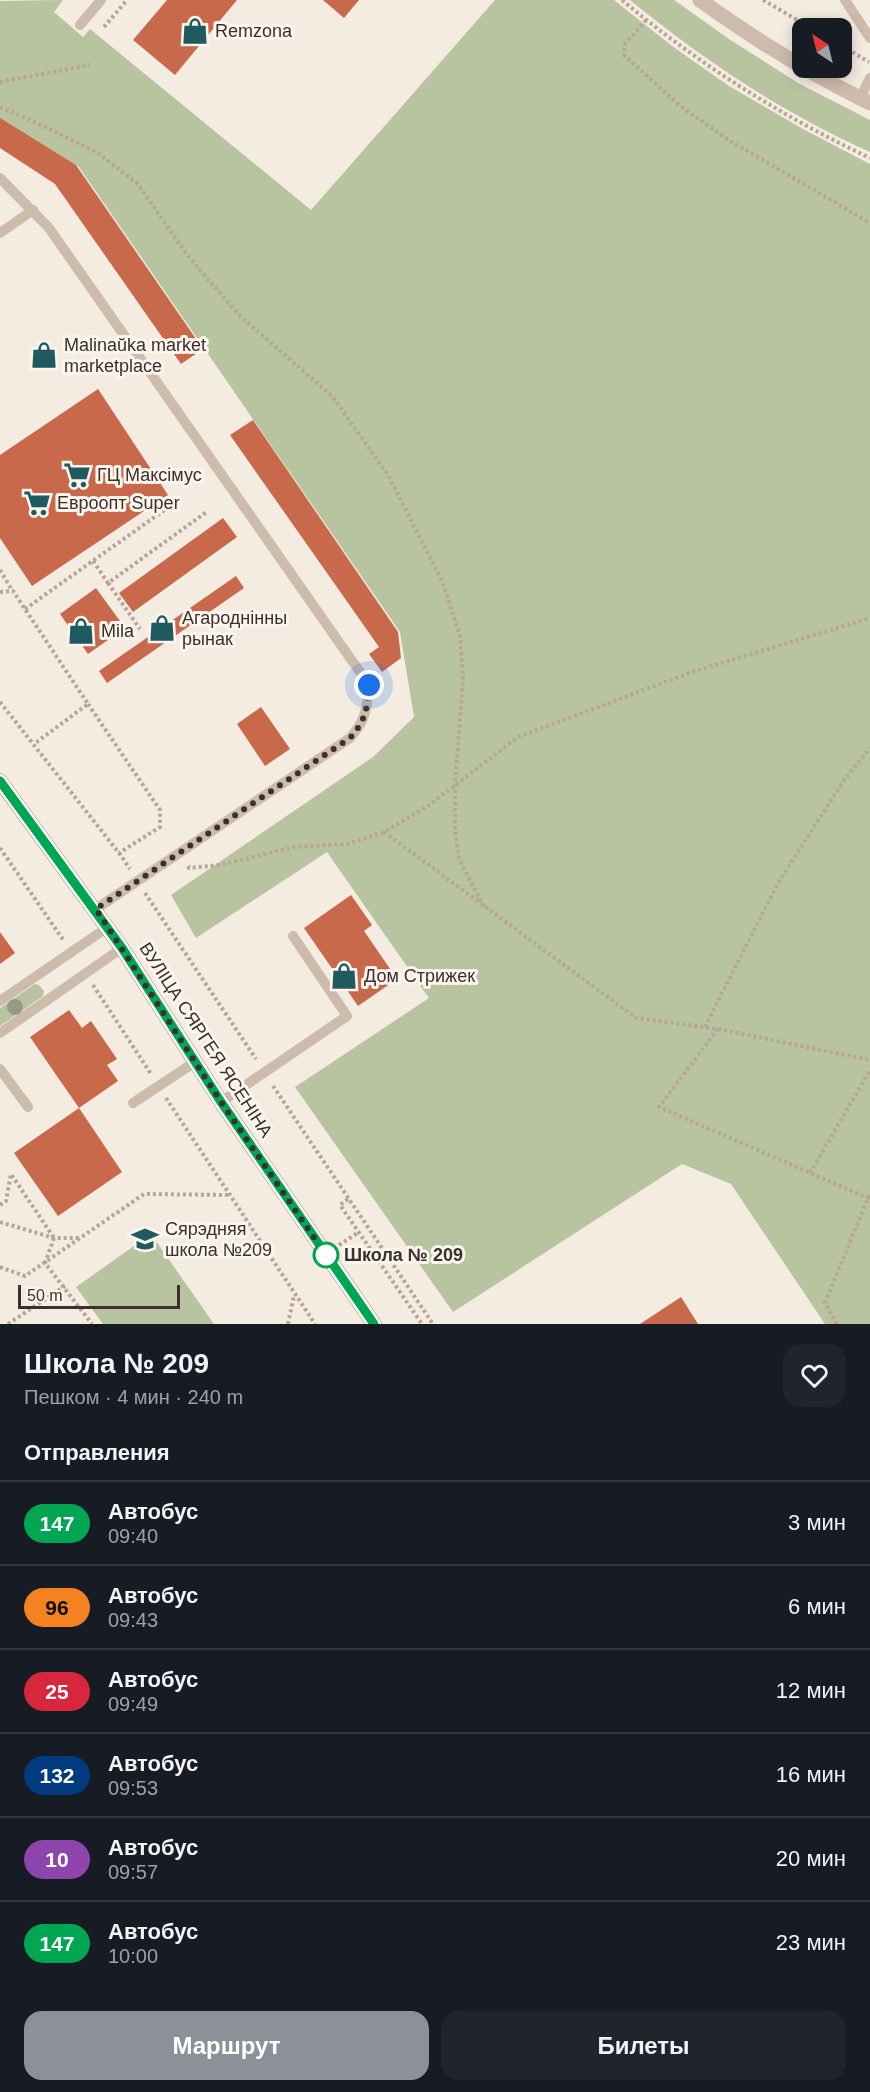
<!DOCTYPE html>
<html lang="ru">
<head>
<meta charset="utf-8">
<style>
	:root { --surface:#171b24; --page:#20242c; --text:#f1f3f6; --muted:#9ea1a6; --line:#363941; --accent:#8c9099 }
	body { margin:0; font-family:Arial,sans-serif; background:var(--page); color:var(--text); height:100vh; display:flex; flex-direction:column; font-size:22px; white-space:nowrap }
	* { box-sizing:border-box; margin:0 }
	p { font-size:20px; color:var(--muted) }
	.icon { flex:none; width:33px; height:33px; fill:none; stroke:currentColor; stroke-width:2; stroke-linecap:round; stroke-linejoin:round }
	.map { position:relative; height:1324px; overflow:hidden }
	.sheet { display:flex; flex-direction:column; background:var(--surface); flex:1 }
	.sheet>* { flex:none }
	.badge { padding:0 12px; border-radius:20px; font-size:21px; line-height:39px }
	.needle { width:39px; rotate:325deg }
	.controls { position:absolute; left:792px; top:18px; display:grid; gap:12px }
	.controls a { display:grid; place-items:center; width:60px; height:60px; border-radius:12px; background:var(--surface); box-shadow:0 3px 15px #0003; font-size:30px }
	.scale { position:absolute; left:18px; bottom:15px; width:162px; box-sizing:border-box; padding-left:6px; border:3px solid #3b302b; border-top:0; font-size:16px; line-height:21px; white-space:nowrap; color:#3b302b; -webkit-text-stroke:4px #fbf5ee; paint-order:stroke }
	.you { position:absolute; width:30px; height:30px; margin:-15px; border:4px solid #fff; border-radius:50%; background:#1a73e8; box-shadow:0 0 0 9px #1a73e833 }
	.map>.badge { position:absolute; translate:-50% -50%; box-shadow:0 0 0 3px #fff }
	h2 { padding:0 24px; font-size:22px; line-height:54px }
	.round { display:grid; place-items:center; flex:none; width:63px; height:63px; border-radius:18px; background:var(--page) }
	.head { display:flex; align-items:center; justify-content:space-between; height:102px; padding:0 24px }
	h1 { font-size:28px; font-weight:800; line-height:45px }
	.cta { display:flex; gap:12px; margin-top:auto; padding:12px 24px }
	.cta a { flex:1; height:69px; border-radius:18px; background:var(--accent); color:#fff; font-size:24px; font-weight:800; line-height:69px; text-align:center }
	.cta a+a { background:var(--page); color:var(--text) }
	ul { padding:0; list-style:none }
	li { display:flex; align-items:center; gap:18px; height:84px; padding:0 24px; border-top:2px solid var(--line) }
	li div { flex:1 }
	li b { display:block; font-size:22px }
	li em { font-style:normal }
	li .badge { min-width:66px; font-weight:700; text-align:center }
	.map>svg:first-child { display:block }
</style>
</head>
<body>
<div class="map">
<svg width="870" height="1324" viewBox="0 0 870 1324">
	<rect width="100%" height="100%" fill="#f4ebe1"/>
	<g fill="#b8c4a0">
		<polygon points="63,0 54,12 83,37 90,29 311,210 495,0 614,0 672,46 729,86 803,129 870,164 870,1324 825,1324 731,1184 682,1164 453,1312 295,1087 429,998 327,852 196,938 171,895 373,757 414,717 400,632 79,167 0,119 0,1"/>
		<path d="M630,0H674L729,39L798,83L870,120V152C783,113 703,60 630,0Z"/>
		<polygon points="35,984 39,985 44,991 43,996 0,1026 0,1008"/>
		<polygon points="151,1234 214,1324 103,1324 76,1287"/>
	</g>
	<g fill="#c8694b">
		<polygon points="167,0 237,0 175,75 133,40"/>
		<polygon points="323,0 359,0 344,18"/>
		<polygon points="0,118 76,165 203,349 181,364 55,184 0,148"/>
		<polygon points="98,389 168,495 32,586 0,538 0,455"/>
		<polygon points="253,420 398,632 401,658 382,672 369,654 379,647 230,435"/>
		<polygon points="223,518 237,537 133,612 119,593"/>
		<polygon points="236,576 244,588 107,683 99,671"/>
		<polygon points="96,588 125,628 88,654 60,614"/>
		<polygon points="261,707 290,749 265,766 237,724"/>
		<polygon points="351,895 372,925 364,931 397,979 358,1006 304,928"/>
		<polygon points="0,932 15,953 0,964"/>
		<polygon points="69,1010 82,1028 91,1021 117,1059 107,1065 118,1081 79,1108 30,1037"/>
		<polygon points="79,1108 122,1172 58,1216 14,1153"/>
		<polygon points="681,1297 698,1324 640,1324"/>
	</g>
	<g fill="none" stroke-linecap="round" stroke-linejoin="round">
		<g stroke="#b9a596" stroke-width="4" stroke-dasharray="3 3" stroke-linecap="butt">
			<path d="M622,0C697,63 781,116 870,158"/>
			<polyline points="763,0 811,28"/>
			<polyline points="646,20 625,44 624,55 679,105 727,139 870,223"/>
			<polyline points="104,27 127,0"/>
			<polyline points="842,46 869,62"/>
			<polyline points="0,82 90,65"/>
			<polyline points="0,107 37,123 96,152 137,183 188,256 238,314 332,396 388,475 442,581 460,636 463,680 455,784 455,829 459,859 485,909"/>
			<polyline points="93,561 108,583 208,511"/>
			<polyline points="0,570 12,590"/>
			<polyline points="108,583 140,629"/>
			<polyline points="0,592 13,591 88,704 34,744"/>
			<polyline points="25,609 180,499"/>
			<polyline points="0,702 119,853 130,869"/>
			<polyline points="88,704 160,810 160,827 119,853"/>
			<polyline points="384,832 636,1018 718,1029 870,1060"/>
			<polyline points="0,848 64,941"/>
			<polyline points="188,866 189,868 220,865 294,847 347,844 384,832 428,806 518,737 692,672 870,618"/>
			<polyline points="145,893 256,1059"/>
			<polyline points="93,985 151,1074"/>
			<polyline points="705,1027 778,883 844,780 870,748"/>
			<polyline points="718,1029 659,1107 870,1199"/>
			<polyline points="273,1086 433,1324"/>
			<polyline points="166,1098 315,1324"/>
			<polyline points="810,1173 870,1070"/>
			<polyline points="348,1199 340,1205 422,1324"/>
			<polyline points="0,1205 6,1201 11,1174 54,1238"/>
			<polyline points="0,1222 54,1238 80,1238"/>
			<polyline points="54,1238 45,1263 92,1324"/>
			<polyline points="339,1245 359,1232"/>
			<polyline points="0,1267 25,1276 144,1194 229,1195"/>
			<polyline points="8,1324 65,1286"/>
			<polyline points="288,1324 294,1295"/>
			<polyline points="837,1324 825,1303 870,1193"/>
		</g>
		<g stroke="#cdbbac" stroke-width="10">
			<polyline points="845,0 870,38"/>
			<polyline points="80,25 101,0"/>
			<polyline points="860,98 870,78"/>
			<path d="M0,178L49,228L369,685C367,709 366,720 350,738L96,909"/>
			<polyline points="0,233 33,210"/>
			<polyline points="0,1001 108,927"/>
			<polyline points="0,1033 122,948"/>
			<polyline points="0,1069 28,1107"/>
			<polyline points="221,1102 347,1016 293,936"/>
			<polyline points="133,1103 195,1062"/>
		</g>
		<path stroke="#cdbbac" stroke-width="15" d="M700,0C754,39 810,74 870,103"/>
		<polyline stroke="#a18a7d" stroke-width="15" points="0,781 122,948 221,1102 374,1324"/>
	</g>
	<circle fill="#969b7f" cx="15" cy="1007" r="8"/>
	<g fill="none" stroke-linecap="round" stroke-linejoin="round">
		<defs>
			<polyline id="line" points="0,781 122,948 221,1102 374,1324"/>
		</defs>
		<use href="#line" stroke="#fff" stroke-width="14"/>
		<use href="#line" stroke="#00a651" stroke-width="9"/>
		<path stroke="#3b302b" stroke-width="6" stroke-dasharray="0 10.8" d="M326,1255L221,1102L96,909L350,738C366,720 367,709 369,685"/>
	</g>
	<defs>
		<symbol id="shop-bare" viewBox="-9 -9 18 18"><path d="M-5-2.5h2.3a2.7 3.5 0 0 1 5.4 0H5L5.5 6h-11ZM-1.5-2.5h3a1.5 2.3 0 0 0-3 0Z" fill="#1f5a5e" stroke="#fbf5ee" stroke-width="2.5" paint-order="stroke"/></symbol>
		<symbol id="supermarket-bare" viewBox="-9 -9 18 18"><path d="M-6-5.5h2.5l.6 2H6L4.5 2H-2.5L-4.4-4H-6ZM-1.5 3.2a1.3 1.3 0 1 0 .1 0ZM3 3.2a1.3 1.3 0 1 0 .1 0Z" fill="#1f5a5e" stroke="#fbf5ee" stroke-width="2.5" paint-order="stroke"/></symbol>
		<symbol id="school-bare" viewBox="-9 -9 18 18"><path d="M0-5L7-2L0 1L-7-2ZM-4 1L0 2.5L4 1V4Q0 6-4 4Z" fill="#1f5a5e" stroke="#fbf5ee" stroke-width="2.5" paint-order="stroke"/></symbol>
	</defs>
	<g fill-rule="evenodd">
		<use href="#shop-bare" x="176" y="12" width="38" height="38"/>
		<use href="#shop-bare" x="25" y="336" width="38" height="38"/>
		<use href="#supermarket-bare" x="58" y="456" width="38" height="38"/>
		<use href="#supermarket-bare" x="18" y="484" width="38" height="38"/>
		<use href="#shop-bare" x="143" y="609" width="38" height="38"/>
		<use href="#shop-bare" x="62" y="612" width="38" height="38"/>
		<use href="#shop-bare" x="325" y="957" width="38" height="38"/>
		<use href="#school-bare" x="126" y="1220" width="38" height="38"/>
	</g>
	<circle fill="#fff" stroke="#00a651" stroke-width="3" cx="326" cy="1255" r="12"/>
	<g text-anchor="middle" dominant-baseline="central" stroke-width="6" stroke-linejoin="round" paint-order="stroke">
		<g font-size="18" fill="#3b302b" stroke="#fbf5ee" text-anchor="start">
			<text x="215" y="31">Remzona</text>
			<text x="64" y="345">Malinaŭka market<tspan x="64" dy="21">marketplace</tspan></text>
			<text x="97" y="475">ГЦ Максімус</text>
			<text x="57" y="503">Евроопт Super</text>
			<text x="182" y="618">Агароднінны<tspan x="182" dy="21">рынак</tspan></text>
			<text x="101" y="631">Mila</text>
			<text x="364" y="976">Дом Стрижек</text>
			<text x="165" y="1229">Сярэдняя<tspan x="165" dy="21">школа №209</tspan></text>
		</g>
		<g font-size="18" fill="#3b302b" stroke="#fbf5ee">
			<text transform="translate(206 1040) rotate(57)">ВУЛІЦА СЯРГЕЯ ЯСЕНІНА</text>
		</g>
		<g font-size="18" font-weight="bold" fill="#3b302b" stroke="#fbf5ee" text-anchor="start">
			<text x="344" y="1255">Школа № 209</text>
		</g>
	</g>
</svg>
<div class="controls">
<a><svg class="needle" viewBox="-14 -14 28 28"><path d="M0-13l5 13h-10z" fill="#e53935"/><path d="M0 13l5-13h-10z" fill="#9ea1a6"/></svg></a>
</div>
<div class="scale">50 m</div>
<div class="you" style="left:369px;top:685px"></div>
</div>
<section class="sheet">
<div class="head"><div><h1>Школа № 209</h1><p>Пешком · 4 мин · 240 m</p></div><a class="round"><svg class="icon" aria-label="heart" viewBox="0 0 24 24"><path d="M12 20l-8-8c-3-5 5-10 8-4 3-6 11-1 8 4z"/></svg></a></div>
<h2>Отправления</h2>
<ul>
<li><span class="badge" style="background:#00a651;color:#fff">147</span><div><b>Автобус</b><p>09:40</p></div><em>3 мин</em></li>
<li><span class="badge" style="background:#f58220;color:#111">96</span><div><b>Автобус</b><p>09:43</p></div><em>6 мин</em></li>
<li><span class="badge" style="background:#d7263d;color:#fff">25</span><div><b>Автобус</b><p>09:49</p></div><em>12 мин</em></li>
<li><span class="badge" style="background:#003b80;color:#fff">132</span><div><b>Автобус</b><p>09:53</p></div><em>16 мин</em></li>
<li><span class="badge" style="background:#8e44ad;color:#fff">10</span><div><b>Автобус</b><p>09:57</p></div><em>20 мин</em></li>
<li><span class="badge" style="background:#00a651;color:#fff">147</span><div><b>Автобус</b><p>10:00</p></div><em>23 мин</em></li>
</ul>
<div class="cta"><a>Маршрут</a><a>Билеты</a></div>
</section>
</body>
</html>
